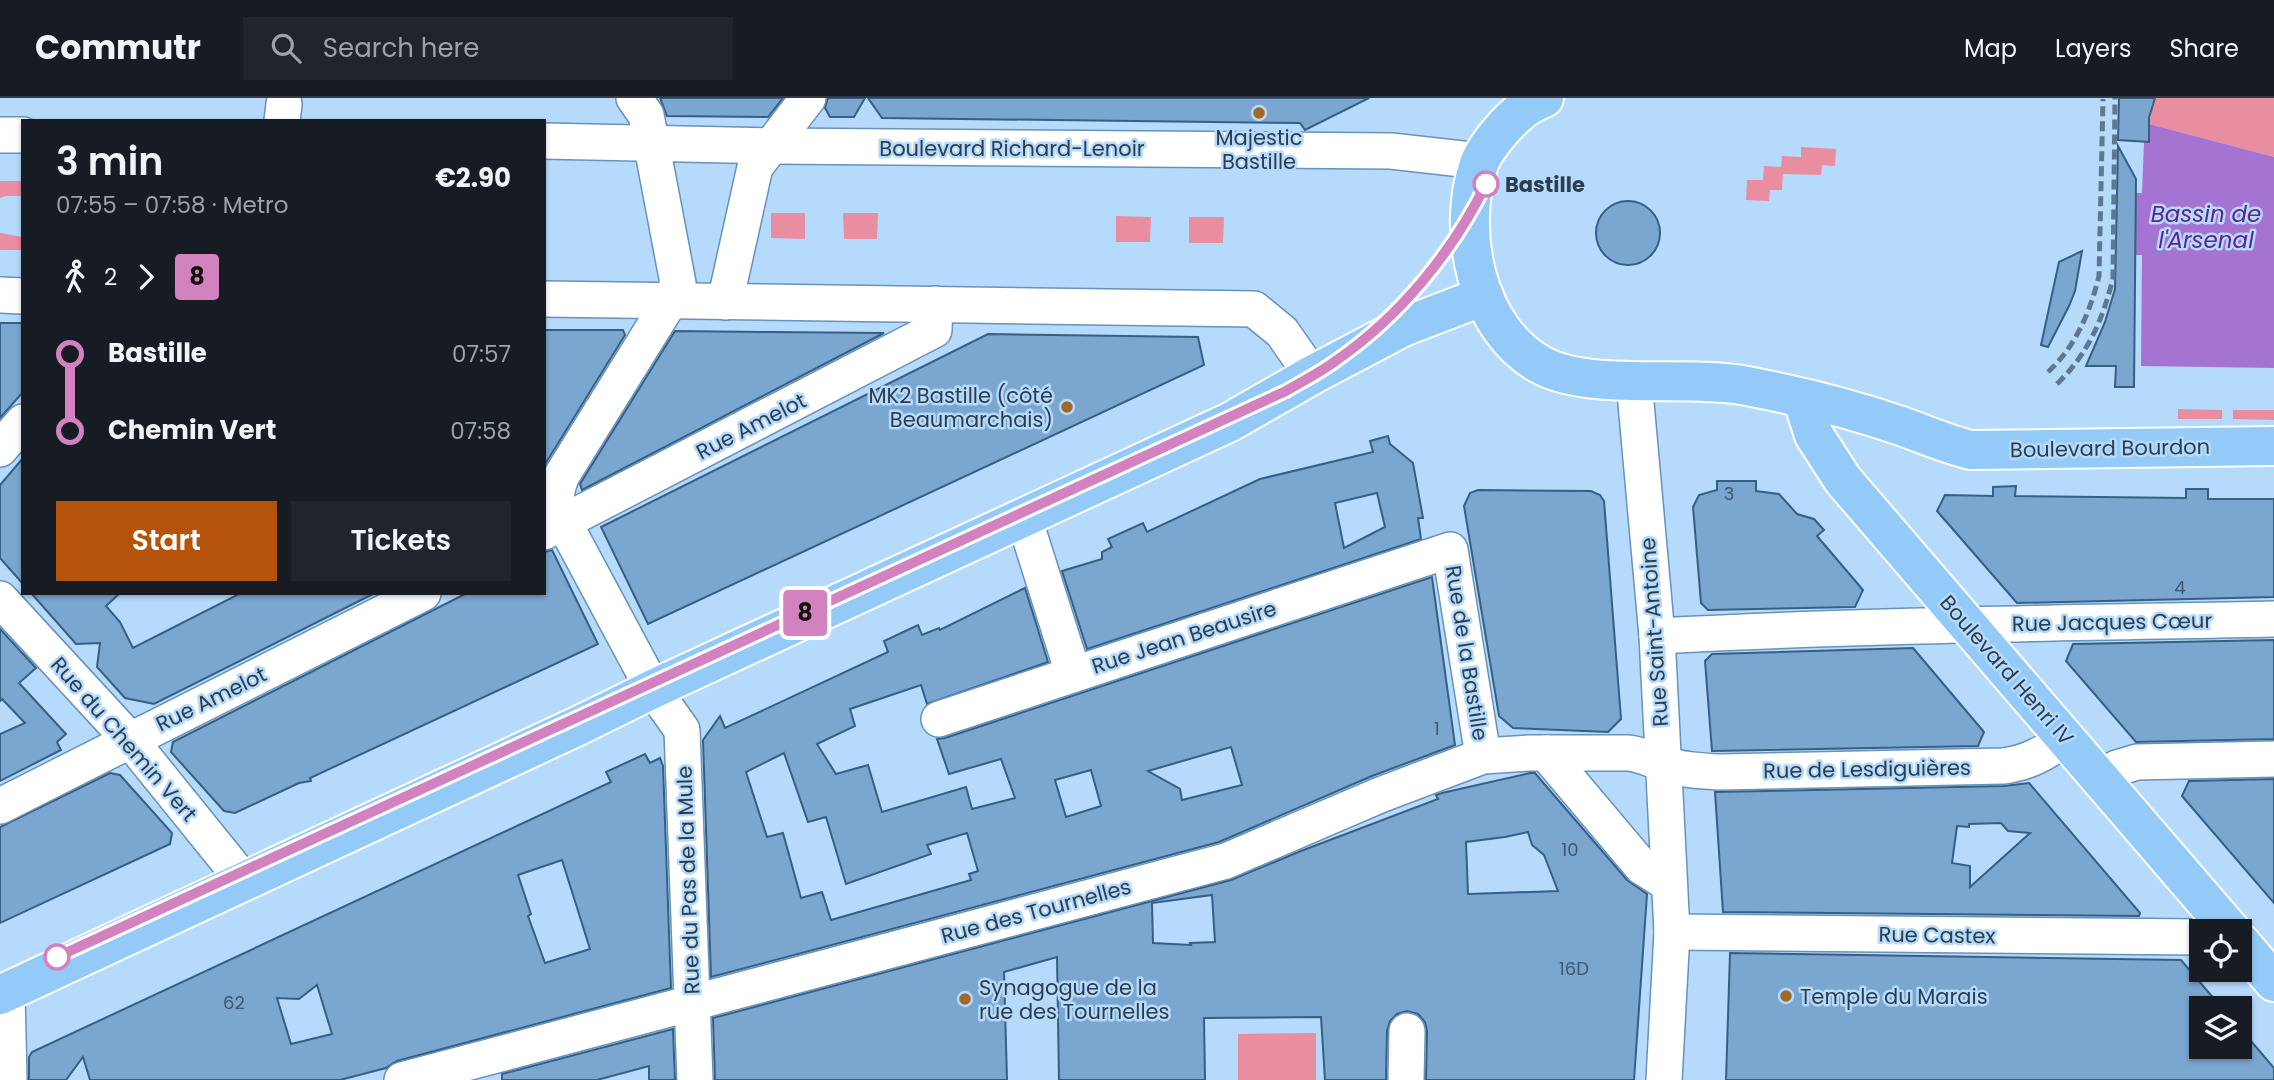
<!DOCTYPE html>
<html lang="en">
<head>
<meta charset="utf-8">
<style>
	:root { --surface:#171b24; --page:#20242c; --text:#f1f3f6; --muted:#9ea1a6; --line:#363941; --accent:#b45309 }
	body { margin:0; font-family:Poppins,sans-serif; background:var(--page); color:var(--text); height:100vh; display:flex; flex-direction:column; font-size:26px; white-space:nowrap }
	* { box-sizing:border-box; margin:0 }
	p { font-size:23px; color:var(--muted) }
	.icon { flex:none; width:38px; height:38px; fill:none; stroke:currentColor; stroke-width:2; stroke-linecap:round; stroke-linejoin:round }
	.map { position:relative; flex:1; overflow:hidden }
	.panel { position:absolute; left:21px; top:21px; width:525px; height:476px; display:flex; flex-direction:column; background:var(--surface); border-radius:0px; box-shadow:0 2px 5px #0004 }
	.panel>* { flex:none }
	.badge { padding:0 14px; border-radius:5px; font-size:24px; line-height:46px }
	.tools { position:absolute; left:2189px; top:821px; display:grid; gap:14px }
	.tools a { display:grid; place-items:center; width:63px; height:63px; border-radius:0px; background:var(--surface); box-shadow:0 2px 5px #0004; font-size:35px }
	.map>.badge { position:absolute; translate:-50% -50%; box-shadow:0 0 0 4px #fff }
	.legs { display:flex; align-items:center; gap:10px; height:77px; padding:0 35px; font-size:23px }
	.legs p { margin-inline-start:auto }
	.summary { display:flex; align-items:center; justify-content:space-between; height:119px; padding:0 35px }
	h1 { font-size:38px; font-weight:600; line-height:52px }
	.cta { display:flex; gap:14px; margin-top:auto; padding:14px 35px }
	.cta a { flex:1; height:80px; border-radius:0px; background:var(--accent); color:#fff; font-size:28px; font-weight:600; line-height:80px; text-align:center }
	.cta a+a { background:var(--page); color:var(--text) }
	ul { padding:0 35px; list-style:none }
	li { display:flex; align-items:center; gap:24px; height:77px; font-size:26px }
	li i { display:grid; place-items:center; width:10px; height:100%; margin:0 9px; background:currentColor }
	li i::after { content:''; width:18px; height:18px; margin:-9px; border:5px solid; border-radius:50%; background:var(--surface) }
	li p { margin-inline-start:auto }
	li:first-child i { background:linear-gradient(#0000 50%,currentColor 0) }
	li:last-child i { background:linear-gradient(currentColor 50%,#0000 0) }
	header { display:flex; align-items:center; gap:42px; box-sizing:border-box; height:98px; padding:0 35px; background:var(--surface); border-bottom:2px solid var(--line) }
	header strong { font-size:33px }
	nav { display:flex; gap:38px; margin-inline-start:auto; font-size:24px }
	.search { width:490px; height:63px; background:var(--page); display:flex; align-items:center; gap:18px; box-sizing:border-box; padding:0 24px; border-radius:0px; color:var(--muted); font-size:26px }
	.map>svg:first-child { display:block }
</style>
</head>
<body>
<header>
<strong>Commutr</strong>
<div class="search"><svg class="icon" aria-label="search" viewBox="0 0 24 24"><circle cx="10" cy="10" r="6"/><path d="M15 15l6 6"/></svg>Search here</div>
<nav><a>Map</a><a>Layers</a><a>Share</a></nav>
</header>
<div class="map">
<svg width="2274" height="982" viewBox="0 0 2274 982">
	<rect width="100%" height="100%" fill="#b5dafb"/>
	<g fill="#e98da0">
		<polygon points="2155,0 2274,0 2274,59 2149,26"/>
		<polygon points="1801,49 1836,51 1835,68 1822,67 1821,77 1783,76 1782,92 1770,92 1769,103 1746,102 1747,82 1763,82 1764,68 1781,69 1782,58 1801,59"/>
		<polygon points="0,83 23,83 23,98 6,98 0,100"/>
		<polygon points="771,115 805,115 805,141 771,140"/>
		<polygon points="843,115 878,115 877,141 844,141"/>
		<polygon points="1116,118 1151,119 1150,144 1116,144"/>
		<polygon points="1189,119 1224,119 1223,145 1189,145"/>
		<polygon points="0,135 23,139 23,152 0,152"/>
		<polygon points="2178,311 2222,312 2222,321 2178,321"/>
		<polygon points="2233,312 2274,312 2274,322 2233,321"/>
		<polygon points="1316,935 1316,982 1238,982 1238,936"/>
	</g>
	<polygon fill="#a574d3" points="2149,26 2274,59 2274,270 2141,268 2142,157 2135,157 2136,95 2142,95 2144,44 2149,44"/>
	<g fill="#7aa6cf" stroke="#365f84" stroke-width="2" fill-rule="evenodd">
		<polygon points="660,0 783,0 768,19 667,18"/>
		<polygon points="828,0 865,0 854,19 830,19 825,10"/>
		<polygon points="868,0 1369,0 1305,32 1300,25 882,20"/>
		<polygon points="2119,0 2155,0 2149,20 2149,44 2118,42"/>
		<polygon points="2118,48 2136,81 2134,289 2115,289 2116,268 2086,268 2105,224 2115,191"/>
		<circle cx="1628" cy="135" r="32"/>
		<polygon points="2082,153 2075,193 2069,208 2048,249 2041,247 2059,164"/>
		<polygon points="0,225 23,225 23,294 0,320"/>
		<polygon points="544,232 623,232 625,237 544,368"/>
		<polygon points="675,233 771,234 884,235 582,392 580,386"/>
		<polygon points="988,236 1198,239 1204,267 648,526 601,429"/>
		<path d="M1388,338L1390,346L1413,365L1423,420H1418L1421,441L1087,551L1062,473L1102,461V454L1112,449L1108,441L1143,425L1147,434L1260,381L1373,354L1370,343ZM1377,395L1385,429L1344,450L1335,405Z"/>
		<polygon points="23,360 23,486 0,460 0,387"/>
		<polygon points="1717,383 1756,383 1756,393 1779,396 1797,416 1814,421 1824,432 1817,438 1863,492 1855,509 1708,512 1701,505 1693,409 1699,397 1717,392"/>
		<polygon points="2016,388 2015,398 2186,400 2186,391 2208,391 2208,401 2274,401 2274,499 2017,505 1937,413 1945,397 1993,398 1993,389"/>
		<polygon points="1478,392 1591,393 1600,397 1604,403 1621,621 1608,634 1513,630 1499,618 1464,408 1470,395"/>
		<polygon points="552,452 598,546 310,680 311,683 299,685 235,715 224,713 171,654 173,644 467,495 544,495 544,454"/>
		<path d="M1432,479L1455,647L1372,678L1219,744L711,879L703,642L720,618L725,630L888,554L884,543L918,527L922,537L939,530L940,532L1025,490L1048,564L927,606L921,587L850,611L855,628L817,646L836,676L868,667L882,714L966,689L972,711L1015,700L1001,661L949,676L937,641L945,640ZM1231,649L1242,687L1182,702L1180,691L1148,673ZM784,655L808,724L826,719L846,786L931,756L927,747L967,735L978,773L969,776L971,782L831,822L822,794L801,800L783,735L767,739L746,674ZM1091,672L1101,708L1066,719L1055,682Z"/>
		<polygon points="31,495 120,495 106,508 120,524 133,550 241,495 375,495 154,606 125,600 97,569 100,545 76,546"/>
		<polygon points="0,531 36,570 19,585 66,636 57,644 61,652 0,683 0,636 25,625 2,601 0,603"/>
		<polygon points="2274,542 2274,641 2136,644 2066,563 2073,546"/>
		<polygon points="1913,550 1984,634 1978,648 1712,653 1705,563 1712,556"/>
		<path d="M645,656L650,665L660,660L663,668L671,890L397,963L386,970L340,982H90L83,959L66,982H29V959L32,954L611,684L606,674ZM562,762L590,851L545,865L528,818L531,816L518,777ZM317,887L332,936L291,946L277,900L299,901Z"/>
		<polygon points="110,675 120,677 172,735 170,746 0,825 0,729"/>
		<path d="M1530,675H1535L1540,681L1627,782L1647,796L1634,982H1426L1427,933L1425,924L1418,916L1407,913L1397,916L1390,923L1387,933L1386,982H1325L1321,919L1204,920L1205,982H1059L1057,859L1004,874L1007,982H715L713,920L1231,782L1301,753L1438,701L1436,697L1442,695ZM1528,734L1532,747L1544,757L1558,793L1468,796L1466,744L1505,739ZM1212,797L1215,844L1190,845L1191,847L1153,845L1152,805Z"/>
		<polygon points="2274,681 2274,805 2182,698 2189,683"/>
		<path d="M2029,685L2140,815L2139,818L1723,814L1715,694L2004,688ZM2001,725L2008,733L2030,735L1970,789V768L1952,765L1957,728L1969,729V726Z"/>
		<polygon points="1730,855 2181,862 2222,910 2202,910 2202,948 2240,948 2240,930 2274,970 2274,982 1726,982"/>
		<polygon points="673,931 675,982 649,982 649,968 597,982 502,982 502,976"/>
	</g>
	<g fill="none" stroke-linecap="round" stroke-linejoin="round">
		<defs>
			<g id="minor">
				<path d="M634,0L646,17L678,185L670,203L562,377C554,397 555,403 563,423L653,591L682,632L695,982"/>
				<polyline points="282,23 284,6"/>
				<polyline points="0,37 23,37"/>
				<polyline points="544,43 773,48 1391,53 1480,63"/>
				<polyline points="0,197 23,198"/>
				<polyline points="544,201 1254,211 1282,234 1312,277"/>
				<polyline points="725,204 755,69 808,0"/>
				<polyline points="1634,283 1657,538 1672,834 1664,982"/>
				<polyline points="0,351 23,324"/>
				<polyline points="1024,420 1073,575"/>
				<polyline points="544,434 934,232 935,206"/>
				<polyline points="0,501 130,642 244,783"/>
				<path d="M1657,538C1863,527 2068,525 2274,521"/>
				<polyline points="939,621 1450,452 1483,658"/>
				<polyline points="1546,655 1642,769 1669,786"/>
				<polyline points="2101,680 2117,670 2137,664 2274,661"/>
				<polyline points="0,708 423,495"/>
				<polyline points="1672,834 2202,839"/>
				<polyline points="7,894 9,982"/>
				<path d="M402,982L1226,763L1380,697L1483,658L1529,655H1629C1642,657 1650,661 1662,665C1680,672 1700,673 1719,674L2003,668C2028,665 2045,655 2066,640"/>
				<polyline points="1406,982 1407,933"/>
			</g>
			<g id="major">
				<path d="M1544,0C1530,5 1516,16 1506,27C1496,38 1484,52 1479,66C1456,133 1476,233 1543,268C1592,293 1684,277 1742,287C1795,297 1849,310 1901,328C1924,336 1946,346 1971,352L2274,348"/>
				<polyline points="1802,300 1814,337 1843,382 2231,833"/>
				<polyline points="2240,844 2274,884"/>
				<polyline points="0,897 580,627 653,591 1230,324 1312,277 1403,229 1484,198"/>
			</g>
		</defs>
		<use href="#minor" stroke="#6792ba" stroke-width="38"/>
		<use href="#major" stroke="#fff" stroke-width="42"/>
		<use href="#minor" stroke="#fff" stroke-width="35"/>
		<use href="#major" stroke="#94caf7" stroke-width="38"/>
		<g stroke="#5e788f" stroke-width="5" stroke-dasharray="10 5" stroke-linecap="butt">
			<path d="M2048,274C2076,248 2090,214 2099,178L2103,1"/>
			<path d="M2057,286C2088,256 2103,221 2113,180L2115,0"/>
		</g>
	</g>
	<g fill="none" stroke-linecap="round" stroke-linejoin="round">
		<defs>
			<path id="line-1" d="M57,859L1286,293C1303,283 1321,274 1337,262C1400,218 1452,155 1486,86"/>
		</defs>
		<use href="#line-1" stroke="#fff" stroke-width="16"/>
		<use href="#line-1" stroke="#d282be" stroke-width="10"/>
	</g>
	<g fill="#a16926" stroke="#b5dafb" stroke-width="2.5">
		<circle cx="1259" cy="15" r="7"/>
		<circle cx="1067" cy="309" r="7"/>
		<circle cx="1786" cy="898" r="7"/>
		<circle cx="965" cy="901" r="7"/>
	</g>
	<g fill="#fff" stroke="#d282be" stroke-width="3.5">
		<circle cx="1486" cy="86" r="12"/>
		<circle cx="57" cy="859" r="12"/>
	</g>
	<g text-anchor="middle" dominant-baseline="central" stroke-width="5" stroke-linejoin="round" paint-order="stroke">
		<g font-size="18" fill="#3f586f">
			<text x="1729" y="395">3</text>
			<text x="2180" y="489">4</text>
			<text x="1437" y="630">1</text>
			<text x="1570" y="751">10</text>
			<text x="1574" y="870">16D</text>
			<text x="234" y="904">62</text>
		</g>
		<g font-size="21" fill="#2b3e4f" stroke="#b5dafb" text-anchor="start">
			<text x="1259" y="39" text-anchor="middle">Majestic<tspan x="1259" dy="24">Bastille</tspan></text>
			<text x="1053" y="297" text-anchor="end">MK2 Bastille (côté<tspan x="1053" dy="24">Beaumarchais)</tspan></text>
			<text x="979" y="889">Synagogue de la<tspan x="979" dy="24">rue des Tournelles</tspan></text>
			<text x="1800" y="898">Temple du Marais</text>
		</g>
		<g font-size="21" fill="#2b3e4f" stroke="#b5dafb">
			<text x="1012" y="50">Boulevard Richard-Lenoir</text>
			<text transform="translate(751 328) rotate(-27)">Rue Amelot</text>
			<text transform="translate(2110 350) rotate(-1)">Boulevard Bourdon</text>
			<text transform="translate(2112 524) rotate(-1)">Rue Jacques Cœur</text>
			<text transform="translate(1654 534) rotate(-94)">Rue Saint-Antoine</text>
			<text transform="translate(1184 539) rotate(-18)">Rue Jean Beausire</text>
			<text transform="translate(1467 555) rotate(81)">Rue de la Bastille</text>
			<text transform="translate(2007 572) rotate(49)">Boulevard Henri IV</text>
			<text transform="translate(211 601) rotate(-26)">Rue Amelot</text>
			<text transform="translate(124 641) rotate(49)">Rue du Chemin Vert</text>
			<text transform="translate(1867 671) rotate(-1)">Rue de Lesdiguières</text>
			<text transform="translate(688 782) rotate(-92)">Rue du Pas de la Mule</text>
			<text transform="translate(1036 813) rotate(-15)">Rue des Tournelles</text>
			<text transform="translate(1937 837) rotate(1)">Rue Castex</text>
		</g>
		<g font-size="21" font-weight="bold" fill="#2b3e4f" stroke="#b5dafb" text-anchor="start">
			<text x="1505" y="86">Bastille</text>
		</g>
		<g font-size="23" font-style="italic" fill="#632192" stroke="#b5dafb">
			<text x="2206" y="116">Bassin de<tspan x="2206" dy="26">l'Arsenal</tspan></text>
		</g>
	</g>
</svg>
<div class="tools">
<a><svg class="icon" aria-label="locate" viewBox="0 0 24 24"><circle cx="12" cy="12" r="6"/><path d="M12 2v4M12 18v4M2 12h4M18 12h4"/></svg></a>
<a><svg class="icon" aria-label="layers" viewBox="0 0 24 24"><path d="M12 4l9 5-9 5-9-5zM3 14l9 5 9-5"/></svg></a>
</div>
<b class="badge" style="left:805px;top:515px;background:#d282be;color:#111">8</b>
<section class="panel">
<div class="summary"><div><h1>3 min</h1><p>07:55 – 07:58 · Metro</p></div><b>€2.90</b></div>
<div class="legs"><svg class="icon" aria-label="walk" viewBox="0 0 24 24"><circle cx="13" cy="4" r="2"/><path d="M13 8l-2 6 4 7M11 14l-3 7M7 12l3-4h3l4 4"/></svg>2<svg class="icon" aria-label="forward" viewBox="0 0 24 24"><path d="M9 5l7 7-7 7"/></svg><b class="badge" style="background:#d282be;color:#111">8</b></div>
<ul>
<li><i style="color:#d282be"></i><b>Bastille</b><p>07:57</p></li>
<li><i style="color:#d282be"></i><b>Chemin Vert</b><p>07:58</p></li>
</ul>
<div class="cta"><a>Start</a><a>Tickets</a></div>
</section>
</div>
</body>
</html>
